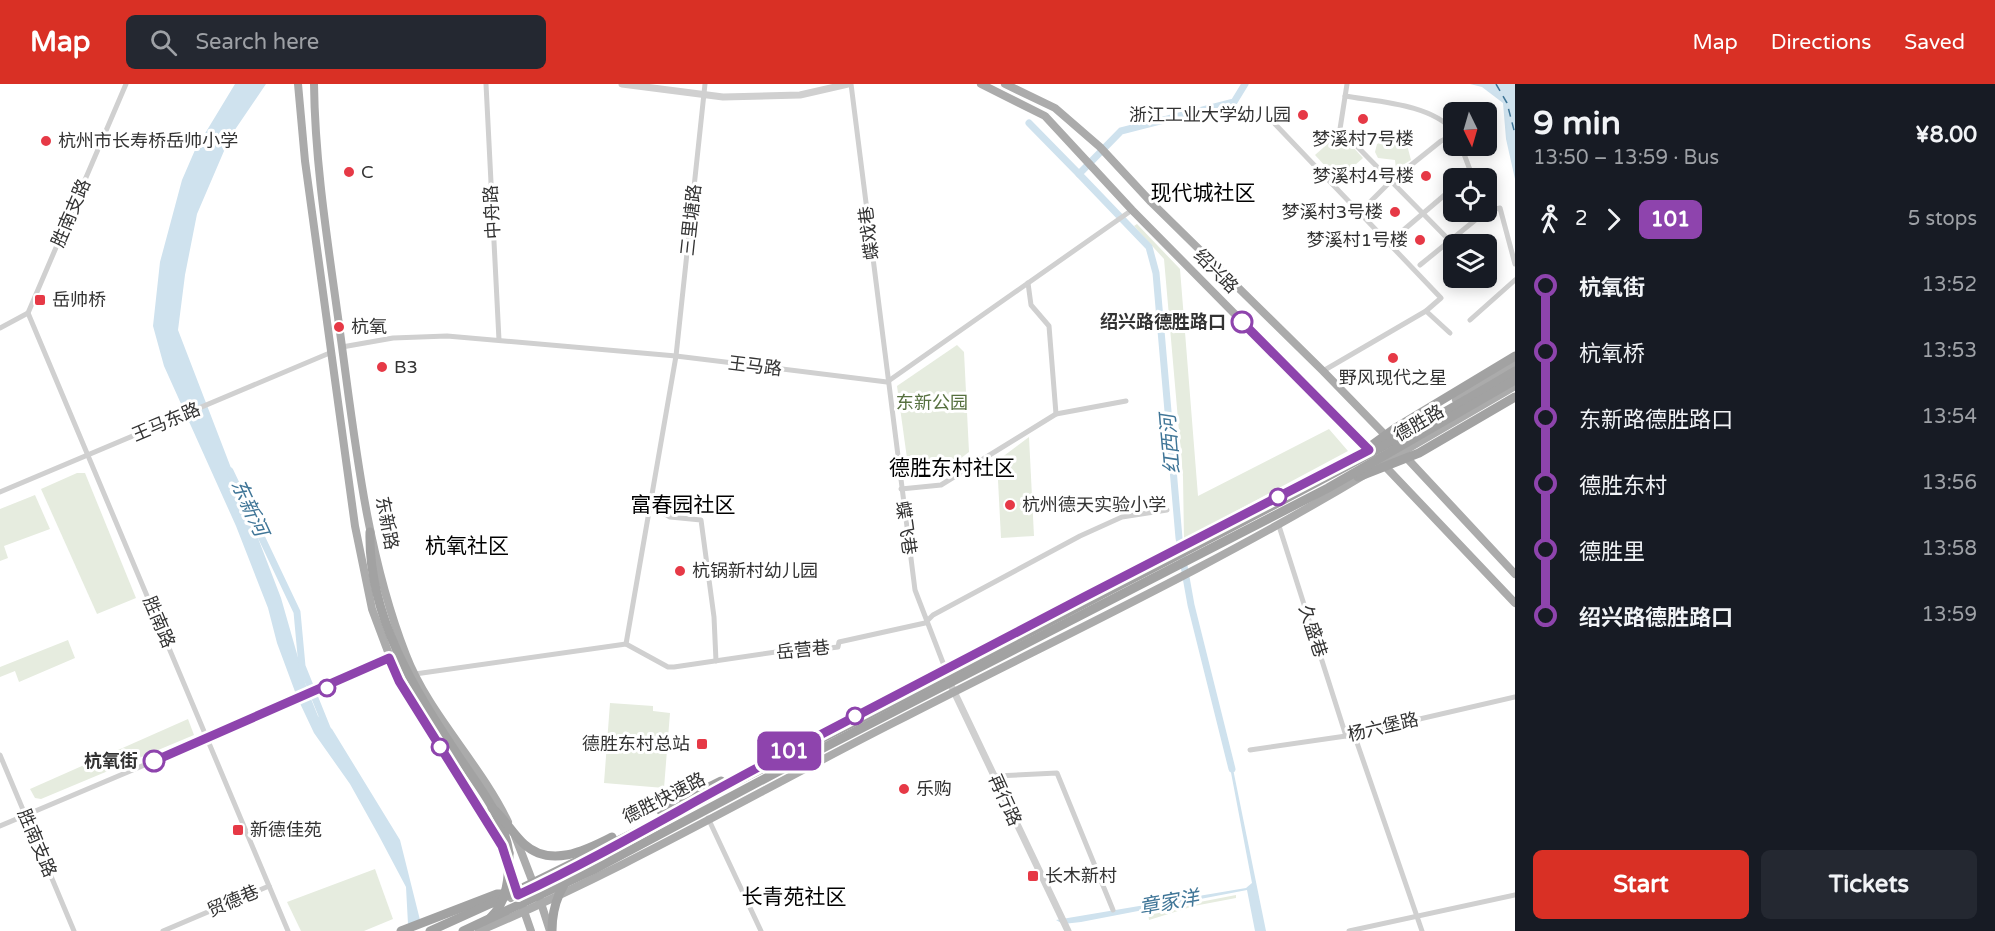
<!DOCTYPE html>
<html lang="en">
<head>
<meta charset="utf-8">
<style>
	:root { --surface:#171b24; --page:#242831; --text:#f1f3f6; --muted:#9ea1a6; --accent:#d93025 }
	body { margin:0; font-family:"Varela Round","Noto Sans SC",sans-serif; background:var(--page); color:var(--text); height:100vh; display:flex; flex-direction:column; font-size:22px; white-space:nowrap }
	* { box-sizing:border-box; margin:0 }
	p { font-size:20px; color:var(--muted) }
	.icon { flex:none; width:33px; height:33px; fill:none; stroke:currentColor; stroke-width:2; stroke-linecap:round; stroke-linejoin:round }
	.map { position:relative; flex:1; overflow:hidden }
	.side { display:flex; flex-direction:column; background:var(--surface); width:480px }
	.side>* { flex:none }
	.badge { padding:0 12px; border-radius:9px; font-size:21px; line-height:39px }
	.needle { width:39px; rotate:175deg }
	.controls { position:absolute; left:1443px; top:18px; display:grid; gap:12px }
	.controls a { display:grid; place-items:center; width:54px; height:54px; border-radius:9px; background:var(--surface); box-shadow:0 3px 15px #0003; font-size:30px }
	.map>.badge { position:absolute; translate:-50% -50%; box-shadow:0 0 0 3px #fff }
	.legs { display:flex; align-items:center; gap:9px; height:66px; padding:0 18px; font-size:20px }
	.legs p { margin-inline-start:auto }
	.head { display:flex; align-items:center; justify-content:space-between; height:102px; padding:0 18px }
	h1 { font-size:33px; font-weight:700; line-height:45px }
	.action { display:flex; gap:12px; margin-top:auto; padding:12px 18px }
	.action a { flex:1; height:69px; border-radius:9px; background:var(--accent); color:#fff; font-size:24px; font-weight:700; line-height:69px; text-align:center }
	.action a+a { background:var(--page); color:var(--text) }
	ul { padding:0 18px; list-style:none }
	li { display:flex; align-items:center; gap:21px; height:66px; font-size:22px }
	li i { display:grid; place-items:center; width:9px; height:100%; margin:0 8px; background:currentColor }
	li i::after { content:''; width:15px; height:15px; margin:-8px; border:4px solid; border-radius:50%; background:var(--surface) }
	li p { margin-inline-start:auto }
	li:first-child i { background:linear-gradient(#0000 50%,currentColor 0) }
	li:last-child i { background:linear-gradient(currentColor 50%,#0000 0) }
	header { display:flex; align-items:center; gap:36px; box-sizing:border-box; height:84px; padding:0 30px; background:var(--accent); color:#fff }
	header strong { font-size:28px }
	nav { display:flex; gap:33px; margin-inline-start:auto; font-size:21px }
	.search { width:420px; height:54px; background:var(--page); display:flex; align-items:center; gap:15px; box-sizing:border-box; padding:0 21px; border-radius:9px; color:var(--muted); font-size:22px }
	main { display:flex; flex:1; min-height:0 }
	.map>svg:first-child { display:block }
</style>
</head>
<body>
<header>
<strong>Map</strong>
<div class="search"><svg class="icon" aria-label="search" viewBox="0 0 24 24"><circle cx="10" cy="10" r="6"/><path d="M15 15l6 6"/></svg>Search here</div>
<nav><a>Map</a><a>Directions</a><a>Saved</a></nav>
</header>
<main>
<div class="map">
<svg width="1515" height="847" viewBox="0 0 1515 847">
	<rect width="100%" height="100%" fill="#fff"/>
	<g fill="#e6ecdf">
		<polygon points="1340,49 1363,74 1338,96 1315,71"/>
		<polygon points="1382,58 1407,61 1411,76 1396,85 1395,76 1378,74 1375,68 1377,60"/>
		<polygon points="1137,140 1180,185 1198,412 1329,345 1348,367 1184,455 1183,393 1164,175 1134,142"/>
		<polygon points="957,261 964,268 969,368 939,391 910,396 897,302"/>
		<polygon points="1029,353 1034,452 1001,454 997,377"/>
		<polygon points="77,389 85,389 136,514 97,530 41,405"/>
		<polygon points="35,411 50,445 4,462 8,474 0,477 0,425"/>
		<polygon points="68,556 75,574 19,598 15,587 0,593 0,583"/>
		<polygon points="610,619 653,622 653,627 670,629 664,704 604,699"/>
		<polygon points="188,635 194,651 41,715 35,714 30,705"/>
		<polygon points="375,785 393,835 364,847 301,847 287,818"/>
		<polygon points="1236,811 1236,814 1194,822 1149,836 1148,828"/>
	</g>
	<g fill="#cfe2ee">
		<polygon points="235,0 266,0 230,53 197,130 185,191 178,246 281,514 307,605 318,632 332,645 400,756 420,836 408,840 406,803 379,752 350,700 314,649 297,613 277,559 268,524 236,442 164,282 153,242 160,178 182,96 195,66"/>
		<polygon points="1470,0 1515,0 1515,95 1506,55 1503,19 1482,3"/>
		<polygon points="1231,675 1266,847 1255,847 1247,806 1081,838 1063,840 1056,836 1246,804 1252,799 1229,678"/>
	</g>
	<g fill="none" stroke-linecap="round" stroke-linejoin="round">
		<g stroke="#cfe2ee" stroke-width="7">
			<polyline points="1029,39 1079,90"/>
			<polyline points="230,387 297,528 302,582 327,644"/>
			<polyline points="1232,685 1191,521 1179,454 1156,189 1149,163 1079,90 1121,47 1234,18 1245,0"/>
		</g>
		<polyline stroke="#3f7597" stroke-width="1.5" stroke-dasharray="8 6" stroke-linecap="butt" points="1496,0 1507,19 1515,50"/>
		<g stroke="#d0d0d0" stroke-width="5">
			<polyline points="486,0 499,256"/>
			<polyline points="851,0 915,506 945,584"/>
			<polyline points="1347,0 1340,45 1391,97 1441,57 1454,51"/>
			<path d="M1345,12C1379,18 1430,20 1454,47"/>
			<polyline points="1275,40 1441,214 1426,227"/>
			<polyline points="1461,62 1473,94"/>
			<polyline points="1363,125 1391,97 1450,157"/>
			<polyline points="1483,128 1500,124 1515,180"/>
			<polyline points="1393,155 1454,103"/>
			<polyline points="1420,181 1484,129"/>
			<polyline points="1028,199 1031,221 1049,242 1056,330"/>
			<polyline points="28,229 288,847"/>
			<polyline points="1470,236 1515,196"/>
			<polyline points="0,244 28,229 126,0"/>
			<polyline points="342,263 393,254 447,252 676,272 887,298 1132,126"/>
			<polyline points="1323,287 1426,227 1450,249"/>
			<polyline points="901,405 941,401 1056,330 1126,317"/>
			<polyline points="0,408 332,268"/>
			<polyline points="650,421 670,433 701,436 714,533 716,577"/>
			<polyline points="1279,442 1346,652"/>
			<polyline points="626,560 676,272 705,0"/>
			<polyline points="415,590 626,560 668,583 674,583 824,561 830,564 838,563 839,558 925,539 933,531 1080,452 1122,433 1167,426"/>
			<polyline points="1354,650 1422,847"/>
			<polyline points="1250,666 1346,652 1515,613"/>
			<polyline points="0,671 74,847"/>
			<polyline points="995,692 1057,689 1113,826"/>
			<polyline points="708,734 761,847"/>
			<polyline points="0,742 303,614 389,574"/>
			<polyline points="163,847 269,802"/>
			<polyline points="1349,847 1515,811"/>
		</g>
		<g stroke="#d0d0d0" stroke-width="7">
			<polyline points="622,0 723,13 800,11 848,0"/>
			<polyline points="948,595 1068,847"/>
		</g>
		<g stroke="#ababab" stroke-width="8">
			<polyline points="298,0 305,77 355,442 372,525 399,597 502,762 519,812"/>
			<path d="M314,0C315,83 329,166 340,248C355,357 366,468 406,571C428,629 481,681 508,738"/>
			<polyline points="981,0 1045,32 1132,126 1372,369"/>
			<polyline points="1005,0 1055,24 1100,63 1151,118 1323,287 1390,356"/>
			<polyline points="1456,316 1515,281"/>
			<polyline points="1403,370 1515,490"/>
			<polyline points="1381,378 1515,519"/>
			<polyline points="1380,381 1515,302"/>
			<polyline points="840,640 1316,394"/>
			<polyline points="515,752 535,804"/>
			<polyline points="511,814 637,752"/>
			<polyline points="540,816 550,847"/>
			<polyline points="523,824 531,847"/>
			<path d="M479,847C622,787 757,708 895,638C1052,557 1213,482 1364,391"/>
		</g>
		<g stroke="#a2a2a2" stroke-width="9">
			<path d="M370,448C368,532 414,605 459,673C479,703 504,733 509,769"/>
			<polyline points="401,847 497,810 510,810"/>
			<polyline points="430,847 492,819"/>
		</g>
		<g stroke="#a2a2a2" stroke-width="9">
			<polyline points="1357,372 1397,343 1515,272"/>
			<polyline points="1358,393 1419,369 1515,313"/>
			<path d="M492,724C505,735 512,749 524,760C550,784 585,767 612,753"/>
			<polyline points="661,727 721,697"/>
			<path d="M492,819C695,719 897,618 1097,513C1238,440 1379,368 1515,287"/>
			<path d="M490,834C508,818 509,791 509,769"/>
			<polyline points="463,847 593,786 796,678 1328,404 1515,296"/>
			<path d="M552,847C552,820 562,797 582,779"/>
		</g>
	</g>
	<g fill="none" stroke-linecap="round" stroke-linejoin="round">
		<defs>
			<path id="line-1" d="M154,677L389,574L399,597L502,762L518,811C606,770 688,720 774,675C972,571 1170,468 1369,366L1242,238"/>
		</defs>
		<use href="#line-1" stroke="#fff" stroke-width="14"/>
		<use href="#line-1" stroke="#8e44ad" stroke-width="9"/>
	</g>
	<g fill="#e63946" stroke="#fff" stroke-width="2">
		<circle cx="1303" cy="31" r="6"/>
		<circle cx="1363" cy="35" r="6"/>
		<circle cx="46" cy="57" r="6"/>
		<circle cx="349" cy="88" r="6"/>
		<circle cx="1426" cy="92" r="6"/>
		<circle cx="1395" cy="128" r="6"/>
		<circle cx="1420" cy="156" r="6"/>
		<rect x="34" y="210" width="12" height="12" rx="3"/>
		<circle cx="339" cy="243" r="6"/>
		<circle cx="1393" cy="274" r="6"/>
		<circle cx="382" cy="283" r="6"/>
		<circle cx="1010" cy="421" r="6"/>
		<circle cx="680" cy="487" r="6"/>
		<rect x="696" y="654" width="12" height="12" rx="3"/>
		<circle cx="904" cy="705" r="6"/>
		<rect x="232" y="740" width="12" height="12" rx="3"/>
		<rect x="1027" y="786" width="12" height="12" rx="3"/>
	</g>
	<g fill="#fff" stroke="#8e44ad" stroke-width="3">
		<circle cx="1242" cy="238" r="10"/>
		<circle cx="1278" cy="413" r="8"/>
		<circle cx="327" cy="604" r="8"/>
		<circle cx="855" cy="632" r="8"/>
		<circle cx="440" cy="663" r="8"/>
		<circle cx="154" cy="677" r="10"/>
	</g>
	<g text-anchor="middle" dominant-baseline="central" stroke-width="6" stroke-linejoin="round" paint-order="stroke">
		<g font-size="18" fill="#333" stroke="#fff" text-anchor="start">
			<text x="1291" y="31" text-anchor="end">浙江工业大学幼儿园</text>
			<text x="1363" y="55" text-anchor="middle">梦溪村7号楼</text>
			<text x="58" y="57">杭州市长寿桥岳帅小学</text>
			<text x="361" y="88">C</text>
			<text x="1414" y="92" text-anchor="end">梦溪村4号楼</text>
			<text x="1383" y="128" text-anchor="end">梦溪村3号楼</text>
			<text x="1408" y="156" text-anchor="end">梦溪村1号楼</text>
			<text x="52" y="216">岳帅桥</text>
			<text x="351" y="243">杭氧</text>
			<text x="394" y="283">B3</text>
			<text x="1393" y="294" text-anchor="middle">野风现代之星</text>
			<text x="1022" y="421">杭州德天实验小学</text>
			<text x="692" y="487">杭锅新村幼儿园</text>
			<text x="690" y="660" text-anchor="end">德胜东村总站</text>
			<text x="916" y="705">乐购</text>
			<text x="250" y="746">新德佳苑</text>
			<text x="1045" y="792">长木新村</text>
		</g>
		<g font-size="18" fill="#333" stroke="#fff">
			<text transform="translate(492 128) rotate(-93)">中舟路</text>
			<text transform="translate(71 129) rotate(-67)">胜南支路</text>
			<text transform="translate(691 136) rotate(-84)">三里塘路</text>
			<text transform="translate(869 149) rotate(-97)">蝶戏巷</text>
			<text transform="translate(1216 187) rotate(45)">绍兴路</text>
			<text transform="translate(755 282) rotate(7)">王马路</text>
			<text transform="translate(166 338) rotate(-23)">王马东路</text>
			<text transform="translate(1419 339) rotate(-30)">德胜路</text>
			<text transform="translate(387 439) rotate(79)">东新路</text>
			<text transform="translate(906 444) rotate(82)">蝶飞巷</text>
			<text transform="translate(159 538) rotate(67)">胜南路</text>
			<text transform="translate(1313 547) rotate(72)">久盛巷</text>
			<text transform="translate(803 566) rotate(-6)">岳营巷</text>
			<text transform="translate(1383 643) rotate(-13)">杨六堡路</text>
			<text transform="translate(664 714) rotate(-27)">德胜快速路</text>
			<text transform="translate(1005 716) rotate(66)">再行路</text>
			<text transform="translate(37 759) rotate(67)">胜南支路</text>
			<text transform="translate(233 817) rotate(-23)">贸德巷</text>
		</g>
		<g font-size="18" font-weight="bold" fill="#333" stroke="#fff" text-anchor="end">
			<text x="1226" y="238">绍兴路德胜路口</text>
			<text x="138" y="677">杭氧街</text>
		</g>
		<g font-size="18" fill="#56703f" stroke="#fff">
			<text x="932" y="319">东新公园</text>
		</g>
		<g font-size="20" font-style="italic" fill="#3f7597" stroke="#fff">
			<text transform="translate(1171 360) rotate(-95)">红西河</text>
			<text transform="translate(249 424) rotate(65)">东新河</text>
			<text transform="translate(1169 819) rotate(-10)">章家洋</text>
		</g>
		<g font-size="21" fill="#000" stroke="#fff">
			<text x="1203" y="109">现代城社区</text>
			<text x="952" y="384">德胜东村社区</text>
			<text x="683" y="421">富春园社区</text>
			<text x="467" y="462">杭氧社区</text>
			<text x="794" y="813">长青苑社区</text>
		</g>
	</g>
</svg>
<div class="controls">
<a><svg class="needle" viewBox="-14 -14 28 28"><path d="M0-13l5 13h-10z" fill="#e53935"/><path d="M0 13l5-13h-10z" fill="#9ea1a6"/></svg></a>
<a><svg class="icon" aria-label="locate" viewBox="0 0 24 24"><circle cx="12" cy="12" r="6"/><path d="M12 2v4M12 18v4M2 12h4M18 12h4"/></svg></a>
<a><svg class="icon" aria-label="layers" viewBox="0 0 24 24"><path d="M12 4l9 5-9 5-9-5zM3 14l9 5 9-5"/></svg></a>
</div>
<b class="badge" style="left:789px;top:667px;background:#8e44ad;color:#fff">101</b>
</div>
<section class="side">
<div class="head"><div><h1>9 min</h1><p>13:50 – 13:59 · Bus</p></div><b>¥8.00</b></div>
<div class="legs"><svg class="icon" aria-label="walk" viewBox="0 0 24 24"><circle cx="13" cy="4" r="2"/><path d="M13 8l-2 6 4 7M11 14l-3 7M7 12l3-4h3l4 4"/></svg>2<svg class="icon" aria-label="forward" viewBox="0 0 24 24"><path d="M9 5l7 7-7 7"/></svg><b class="badge" style="background:#8e44ad;color:#fff">101</b><p>5 stops</p></div>
<ul>
<li><i style="color:#8e44ad"></i><b>杭氧街</b><p>13:52</p></li>
<li><i style="color:#8e44ad"></i><span>杭氧桥</span><p>13:53</p></li>
<li><i style="color:#8e44ad"></i><span>东新路德胜路口</span><p>13:54</p></li>
<li><i style="color:#8e44ad"></i><span>德胜东村</span><p>13:56</p></li>
<li><i style="color:#8e44ad"></i><span>德胜里</span><p>13:58</p></li>
<li><i style="color:#8e44ad"></i><b>绍兴路德胜路口</b><p>13:59</p></li>
</ul>
<div class="action"><a>Start</a><a>Tickets</a></div>
</section>
</main>
</body>
</html>
